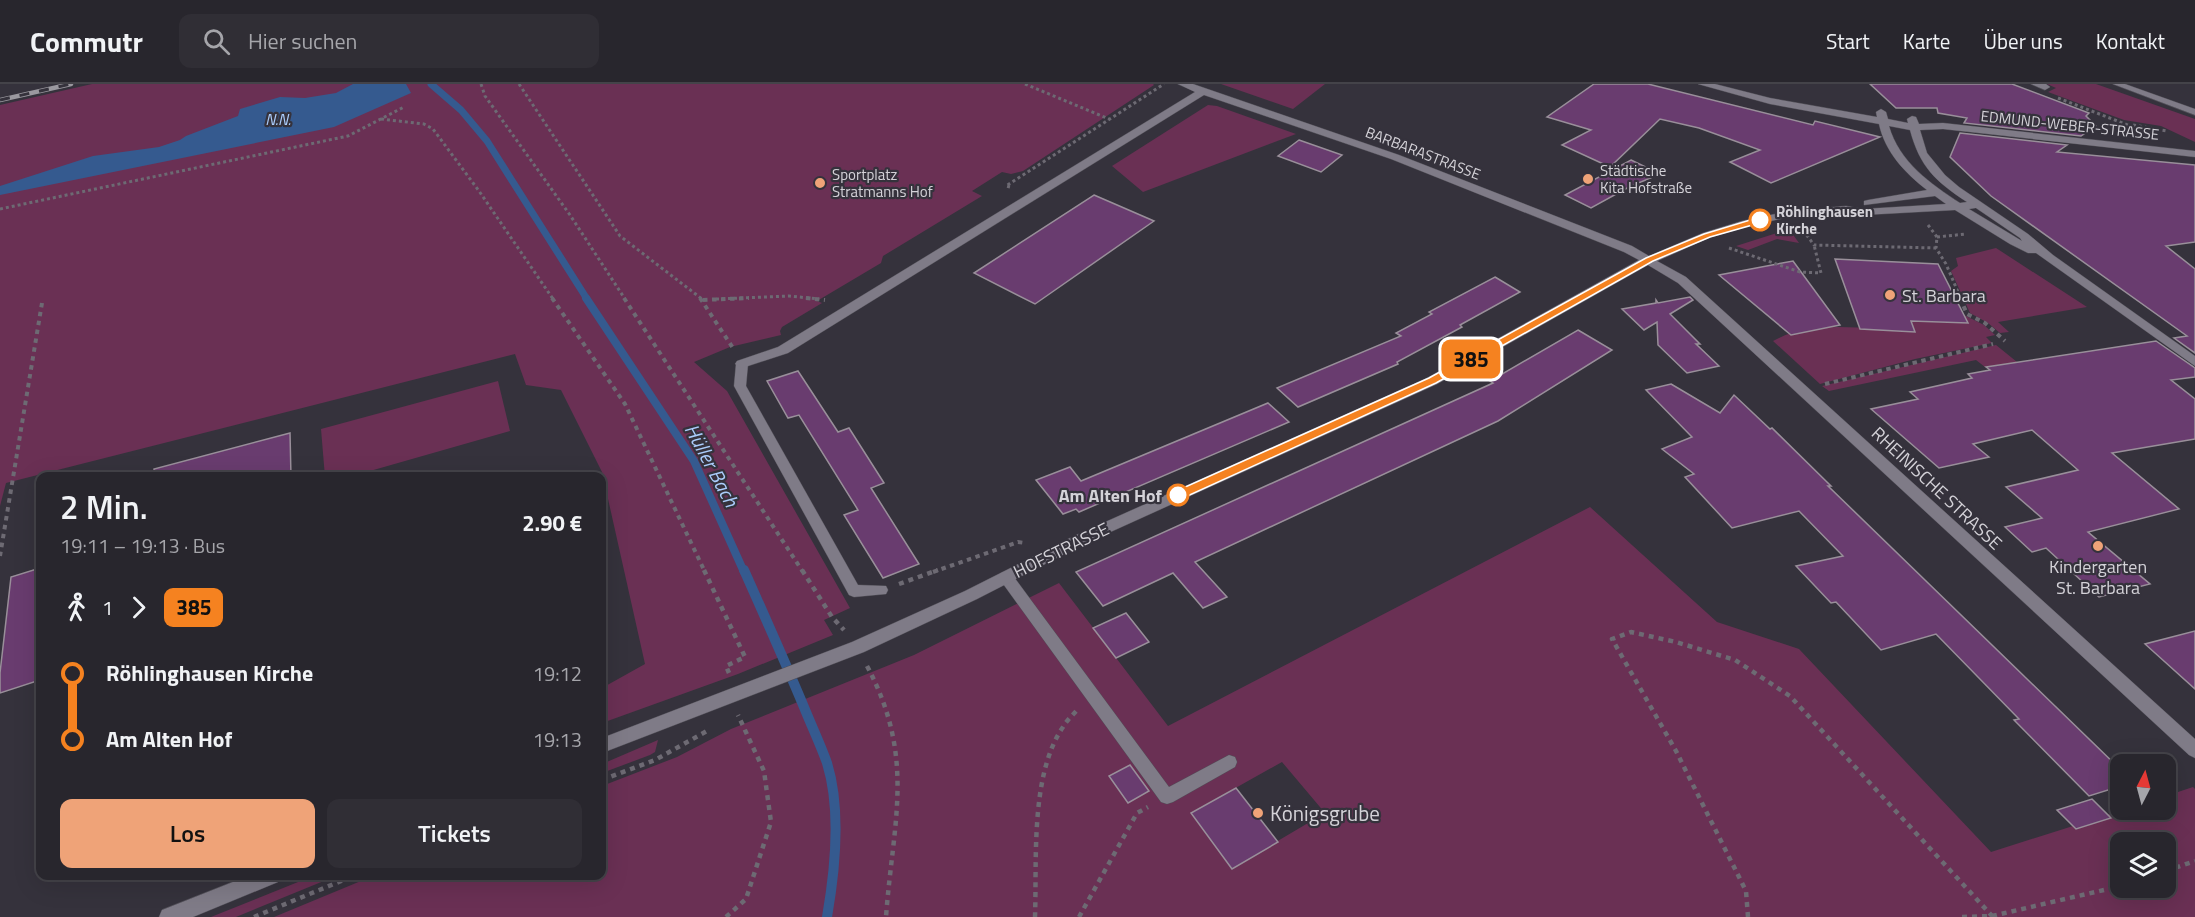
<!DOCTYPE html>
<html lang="de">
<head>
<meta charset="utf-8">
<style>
	:root { --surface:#28262d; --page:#302e35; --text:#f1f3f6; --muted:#a5a5aa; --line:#444349; --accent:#efa378 }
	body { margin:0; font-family:"Titillium Web",sans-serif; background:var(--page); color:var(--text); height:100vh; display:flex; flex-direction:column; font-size:22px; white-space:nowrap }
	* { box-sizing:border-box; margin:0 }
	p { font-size:20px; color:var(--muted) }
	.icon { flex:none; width:33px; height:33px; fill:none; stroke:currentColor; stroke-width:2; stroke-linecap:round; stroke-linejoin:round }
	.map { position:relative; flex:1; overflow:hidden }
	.side { position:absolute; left:36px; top:388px; width:570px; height:408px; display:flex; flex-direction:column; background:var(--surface); border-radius:12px; box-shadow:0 6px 24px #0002,0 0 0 2px var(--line) }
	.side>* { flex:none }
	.badge { padding:0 12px; border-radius:9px; font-size:21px; line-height:39px }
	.needle { width:39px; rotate:6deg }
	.buttons { position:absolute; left:2110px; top:670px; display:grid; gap:12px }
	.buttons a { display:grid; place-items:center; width:66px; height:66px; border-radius:12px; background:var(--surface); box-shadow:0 6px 24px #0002,0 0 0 2px var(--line); font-size:30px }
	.map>.badge { position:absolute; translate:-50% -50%; box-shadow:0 0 0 3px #fff }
	.legs { display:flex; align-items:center; gap:9px; height:66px; padding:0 24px; font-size:20px }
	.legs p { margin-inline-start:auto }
	.summary { display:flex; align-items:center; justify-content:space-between; height:102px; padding:0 24px }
	h1 { font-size:33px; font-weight:600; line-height:45px }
	.action { display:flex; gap:12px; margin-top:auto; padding:12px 24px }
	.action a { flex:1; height:69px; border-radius:12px; background:var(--accent); color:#111; font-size:24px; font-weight:600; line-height:69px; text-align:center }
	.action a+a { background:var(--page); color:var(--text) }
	ul { padding:0 24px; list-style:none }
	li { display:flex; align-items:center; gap:21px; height:66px; font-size:22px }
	li i { display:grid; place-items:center; width:9px; height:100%; margin:0 8px; background:currentColor }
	li i::after { content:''; width:15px; height:15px; margin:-8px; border:4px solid; border-radius:50%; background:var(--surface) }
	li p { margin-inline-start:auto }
	li:first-child i { background:linear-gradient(#0000 50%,currentColor 0) }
	li:last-child i { background:linear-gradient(currentColor 50%,#0000 0) }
	header { display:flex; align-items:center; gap:36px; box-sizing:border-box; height:84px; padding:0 30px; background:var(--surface); border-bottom:2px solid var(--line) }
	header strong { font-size:28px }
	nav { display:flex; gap:33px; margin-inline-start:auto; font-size:21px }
	.search { width:420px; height:54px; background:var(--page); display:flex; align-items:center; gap:15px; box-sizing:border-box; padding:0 21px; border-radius:12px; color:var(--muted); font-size:22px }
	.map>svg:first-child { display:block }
</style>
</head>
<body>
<header>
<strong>Commutr</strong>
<div class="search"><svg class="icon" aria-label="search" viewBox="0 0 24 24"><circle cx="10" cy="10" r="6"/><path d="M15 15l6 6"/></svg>Hier suchen</div>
<nav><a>Start</a><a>Karte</a><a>Über uns</a><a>Kontakt</a></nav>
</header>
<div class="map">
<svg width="2195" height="833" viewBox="0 0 2195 833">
	<rect width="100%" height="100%" fill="#35323c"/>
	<g fill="#6a3054" fill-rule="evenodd">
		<polygon points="92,0 1153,0 1154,1 1023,87 1011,90 1002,88 972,107 982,112 883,172 881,179 817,217 822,219 782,243 780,247 781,251 730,263 694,278 727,307 850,524 824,536 833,551 738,590 602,639 602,604 645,580 602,388 561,306 526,301 515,270 6,399 0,422 0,21"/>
		<polygon points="1221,0 1325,0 1293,25"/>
		<polygon points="2047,0 2096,0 2195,35 2195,58 2161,42 2124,36 2048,8 2056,4"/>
		<polygon points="1208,21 1217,22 1296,50 1143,108 1112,82"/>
		<polygon points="1789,145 1799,159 1777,155 1748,166 1736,162"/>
		<polygon points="1996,164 2087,223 1998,238 2009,248 2000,249 1988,239 1970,229 1951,187 1958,182 1956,174"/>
		<path d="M1964,231L1984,241L1995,251L1986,253L1992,259L1915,275L1820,300L1773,257C1814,234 1868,246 1915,248L1911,237L1967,239Z"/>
		<polygon points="1996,261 2017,278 1985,283 1976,276 1829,307 1822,302"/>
		<polygon points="498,297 510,347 349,393 325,393 321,345"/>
		<path d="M1590,423L1717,538L1799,565L1991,768L2073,742L2076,745L2110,734L2107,731L2122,726H2166V712L2193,703L2195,705V833H274L373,792H602V702L677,673L731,645L914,571L1059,499L1168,642ZM1282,678L1325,729L1232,784L1191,729ZM2121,759H2166V804H2121Z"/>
		<polygon points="658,656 655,668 650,671 602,689 602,680"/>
		<polygon points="313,792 336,792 236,833 211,833"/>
	</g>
	<polygon fill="#355a8f" points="353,0 406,0 411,9 334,43 0,111 0,102 93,72 159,63 180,56 186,52 238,32 240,25 280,13 305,14 336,9"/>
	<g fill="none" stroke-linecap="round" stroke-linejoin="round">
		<polyline stroke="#355a8f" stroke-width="7" points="431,0 461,26 487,57 587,215"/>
		<polyline stroke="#355a8f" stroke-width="8" points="586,214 694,377 744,488"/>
		<path stroke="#355a8f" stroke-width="10" d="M744,486C765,533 786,580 806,628C813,645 821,662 827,679C841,724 835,787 827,833"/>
	</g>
	<g fill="#693c6f" stroke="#998f9a" stroke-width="1.5">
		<polygon points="1594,0 1648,0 1813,41 1815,37 1880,53 1771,99 1730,78 1760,66 1699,44 1660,35 1610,83 1562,61 1591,46 1547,33"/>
		<polygon points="1870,0 2012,0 2089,29 2086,32 2096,42 2081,52 1964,39 1967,34 1938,29 1937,24 1896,24"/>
		<polygon points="1960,49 2067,61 2057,68 2195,81 2195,158 2166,162 2195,185 2195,269 2174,254 2187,252 1991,112 1950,73"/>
		<polygon points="1299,56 1342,71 1321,88 1278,72"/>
		<polygon points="1631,76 1660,90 1629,103 1591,124 1565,111"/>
		<polygon points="1094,111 1154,137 1035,220 974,189"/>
		<polygon points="1835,175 1938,180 1968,239 1911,237 1915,248 1860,245"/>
		<polygon points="1793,177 1840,241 1791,251 1719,191"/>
		<polygon points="1495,193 1520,208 1460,241 1462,243 1397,278 1398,280 1298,323 1277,304 1401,252 1396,249 1432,230 1429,228"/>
		<polygon points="1690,213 1693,216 1670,230 1700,260 1696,260 1719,282 1687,289 1658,261 1657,238 1644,246 1622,225 1656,219 1656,216 1658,219"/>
		<polygon points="1578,246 1612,266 1498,337 1195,478 1227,513 1203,524 1173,489 1103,522 1076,488 1493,299 1490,297"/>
		<polygon points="2156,257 2195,284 2195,293 2171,296 2195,315 2195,355 2112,369 2179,425 2088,448 2150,500 2099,513 2046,464 2032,468 2005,443 2042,434 2006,403 2078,386 2032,346 1973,360 1989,373 1939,384 1871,325 1918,315 1910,308 1972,294 1968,290 1990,286 1986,283"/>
		<polygon points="798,287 838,348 849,344 884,399 871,404 919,480 883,494 844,431 858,426 799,331 788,334 767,297"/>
		<polygon points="1671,300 1720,329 1734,311 1770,345 1772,344 1831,402 1828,402 2121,686 2121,702 2089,712 2014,636 2019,635 1936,550 1881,566 1836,518 1831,519 1796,482 1843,472 1799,427 1732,444 1685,393 1694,390 1662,365 1692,353 1646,306"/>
		<polygon points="1268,319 1289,338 1079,428 1076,425 1063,430 1036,396 1070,383 1081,397"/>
		<polygon points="290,349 291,393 155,393 154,385"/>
		<polygon points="40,484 40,596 0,609 0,589 11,493"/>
		<polygon points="1126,529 1149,558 1116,574 1093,544"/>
		<polygon points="2195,547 2195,605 2145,560"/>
		<polygon points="1130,681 1149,707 1128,719 1109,692"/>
		<polygon points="1236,704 1278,758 1232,785 1191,729"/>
		<polygon points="2092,715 2111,734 2076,745 2057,726"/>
	</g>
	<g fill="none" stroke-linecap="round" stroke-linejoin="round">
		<defs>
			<g id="lane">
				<polygon points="2113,0 2125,0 2195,25 2195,31"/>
				<polygon points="742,276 748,280 746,302 858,501 886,502 888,506 886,510 854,513 849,511 734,302 736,280"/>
				<polygon points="1006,488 1011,489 1169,703 1229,671 1235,673 1237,678 1235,683 1173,718 1167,720 1161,718 1001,497 999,493 1001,489"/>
			</g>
			<g id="street">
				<path d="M1178,0H1193L1399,71L1632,162L1649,172L1703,149L1742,137L1789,127L1846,122L1863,125L1946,120L1935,112L1864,121V117L1868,116L1927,106C1905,89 1885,68 1879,40L1770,20L1698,0H1715L1770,14L1877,33L1876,28L1881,25L1886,28L1888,35L1908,39L1907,35L1912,32L1916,33L1919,40L1943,39L2195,67V73L1943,45L1920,46L1927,69L1945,91L1959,103L2028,150L2053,171L2195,272V282L2036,169H2028L2010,160L1955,126L1863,131L1846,128L1789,133L1748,142L1711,153L1657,177L1686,193L2195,655V674L2189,671L1678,199L1648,181L1437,300L1084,460L977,515L864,568L602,669V654L852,558L965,507L1074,452L1427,294L1639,176L1624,168L1391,75L1204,11L788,269L742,284L735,280L737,277L778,263L1195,8ZM1889,42L1910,46C1920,83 1935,97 1967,118L1960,119C1931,100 1899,78 1889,42ZM1976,124L2020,154L2022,157L1969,125Z"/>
				<polygon points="2031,0 2046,0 2050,3 2045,6"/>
				<polygon points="248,792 281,792 278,798 193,833 159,833 162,826"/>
			</g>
		</defs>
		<use href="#lane" stroke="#504e56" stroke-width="1"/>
		<use href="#street" stroke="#504e56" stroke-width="1"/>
		<g stroke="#6d6a73" stroke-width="3" stroke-dasharray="3 3" stroke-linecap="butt">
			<polyline points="481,0 485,12 570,131 625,215"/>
			<polyline points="519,0 620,152 702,215"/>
			<polyline points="1025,0 1109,35"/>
			<polyline points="2058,14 2138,45"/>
			<polyline points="381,35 424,40 433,45 479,107 553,215"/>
			<polyline points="2133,41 2167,47"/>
			<polyline points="1010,103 1006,102 1164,0"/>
			<polyline points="0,125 348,52 404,23"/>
			<polyline points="1928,141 1937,153 1936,164 1946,180 1961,215"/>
			<polyline points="1803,146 1814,161 1936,164"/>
			<polyline points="1937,153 1966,150"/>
			<polyline points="1729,164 1800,188 1821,189 1814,161"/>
			<polyline points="716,215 789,212 819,215"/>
		</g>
		<g stroke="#6d6a73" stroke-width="4" stroke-dasharray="4.5 4.5" stroke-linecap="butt">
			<polyline points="552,214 625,320 705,488"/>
			<polyline points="624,214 803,488"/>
			<polyline points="700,214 733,264"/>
			<polyline points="806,214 825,216"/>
			<polyline points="1960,214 1967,230 1985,239 2005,257"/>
			<polyline points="703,216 749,214"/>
			<polyline points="1825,300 1993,260"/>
			<polyline points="0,472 42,219"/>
			<polyline points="933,488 1018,458 1025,459"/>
		</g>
		<g stroke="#6d6a73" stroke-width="4.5" stroke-dasharray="5 5" stroke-linecap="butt">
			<polyline points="704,486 745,573 726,582 729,589"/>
			<polyline points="802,486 832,533 844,546"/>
			<polyline points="899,500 938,486"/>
			<path d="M867,582C916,674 893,737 886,833"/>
			<polyline points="602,696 655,676 707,647"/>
			<polyline points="2166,787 2195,777"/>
			<polyline points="254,833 353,792"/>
			<polyline points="726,833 746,815 771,738 764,687 738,631"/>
			<path d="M1035,833C1037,777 1030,691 1063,643C1067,636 1073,631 1078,625"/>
			<polyline points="1079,833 1137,729 1148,723"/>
			<polyline points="1748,833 1746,807 1676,667 1612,555 1631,548 1676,558 1735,576 1790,612 1993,833"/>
			<polyline points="1962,833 1992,832 2121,802"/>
		</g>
		<use href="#lane" fill="#7f7b87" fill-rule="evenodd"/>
		<use href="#street" fill="#7f7b87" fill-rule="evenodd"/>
		<defs>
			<polyline id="rail" points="0,16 71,0"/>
		</defs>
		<use href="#rail" stroke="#9a989f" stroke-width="4.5"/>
		<use href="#rail" stroke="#35323c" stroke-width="3" stroke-dasharray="10" stroke-linecap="butt"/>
	</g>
	<polygon fill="#f58220" stroke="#fff" stroke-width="1.5" points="1760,133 1765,136 1763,138 1710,153 1653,177 1436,299 1183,414 1174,414 1173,411 1174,408 1429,294 1646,174 1704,150"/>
	<g fill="#efa378" stroke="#35323c" stroke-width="2">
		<circle cx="1588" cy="95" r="6"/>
		<circle cx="820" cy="99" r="6"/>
		<circle cx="1890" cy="211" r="6"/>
		<circle cx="2098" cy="462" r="6"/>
		<circle cx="1258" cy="729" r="6"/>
	</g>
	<g fill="#fff" stroke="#f58220" stroke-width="3">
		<circle cx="1760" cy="136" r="10"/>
		<circle cx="1178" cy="411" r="10"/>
	</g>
	<g text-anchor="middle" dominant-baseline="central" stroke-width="4.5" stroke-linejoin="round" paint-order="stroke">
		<g font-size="15" fill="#d4d2d8" stroke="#35323c">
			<text transform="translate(2070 41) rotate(6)">EDMUND-WEBER-STRASSE</text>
			<text transform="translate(1423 69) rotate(21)">BARBARASTRASSE</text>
		</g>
		<g font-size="15" fill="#d4d2d8" stroke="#35323c" text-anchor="start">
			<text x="1600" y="86">Städtische<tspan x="1600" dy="17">Kita Hofstraße</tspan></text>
			<text x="832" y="90">Sportplatz<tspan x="832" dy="17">Stratmanns Hof</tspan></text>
		</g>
		<g font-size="15" font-weight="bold" fill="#d4d2d8" stroke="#35323c" text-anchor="start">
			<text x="1776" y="127">Röhlinghausen<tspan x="1776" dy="17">Kirche</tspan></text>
		</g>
		<g font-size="16" font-style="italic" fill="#abccfb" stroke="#35323c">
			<text x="278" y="35">N.N.</text>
		</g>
		<g font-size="18" fill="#d4d2d8" stroke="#35323c" text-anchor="start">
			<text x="1902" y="211">St. Barbara</text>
			<text x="2098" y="482" text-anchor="middle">Kindergarten<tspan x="2098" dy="21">St. Barbara</tspan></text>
		</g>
		<g font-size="18" fill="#d4d2d8" stroke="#35323c">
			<text transform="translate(1937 404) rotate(43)">RHEINISCHE STRASSE</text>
			<text transform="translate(1061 466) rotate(-26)">HOFSTRASSE</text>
		</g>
		<g font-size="18" font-weight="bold" fill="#d4d2d8" stroke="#35323c" text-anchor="end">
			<text x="1162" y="411">Am Alten Hof</text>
		</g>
		<g font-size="20" font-style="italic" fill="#abccfb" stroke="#35323c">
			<text transform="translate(712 381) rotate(62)">Hüller Bach</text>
		</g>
		<g font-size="21" fill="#d4d2d8" stroke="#35323c" text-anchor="start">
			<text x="1270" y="729">Königsgrube</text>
		</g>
	</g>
</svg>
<div class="buttons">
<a><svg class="needle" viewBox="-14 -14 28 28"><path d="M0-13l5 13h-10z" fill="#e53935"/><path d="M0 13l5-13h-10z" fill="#a5a5aa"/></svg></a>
<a><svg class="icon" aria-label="layers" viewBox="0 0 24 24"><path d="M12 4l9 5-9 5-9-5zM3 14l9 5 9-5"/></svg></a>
</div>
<b class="badge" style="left:1471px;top:275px;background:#f58220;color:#111">385</b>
<section class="side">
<div class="summary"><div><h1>2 Min.</h1><p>19:11 – 19:13 · Bus</p></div><b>2.90 €</b></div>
<div class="legs"><svg class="icon" aria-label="walk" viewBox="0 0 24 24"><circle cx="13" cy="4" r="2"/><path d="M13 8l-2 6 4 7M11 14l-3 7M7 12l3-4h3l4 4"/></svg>1<svg class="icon" aria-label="forward" viewBox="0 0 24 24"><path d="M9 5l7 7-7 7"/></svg><b class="badge" style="background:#f58220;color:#111">385</b></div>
<ul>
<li><i style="color:#f58220"></i><b>Röhlinghausen Kirche</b><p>19:12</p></li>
<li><i style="color:#f58220"></i><b>Am Alten Hof</b><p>19:13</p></li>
</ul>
<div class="action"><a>Los</a><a>Tickets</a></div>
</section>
</div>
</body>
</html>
